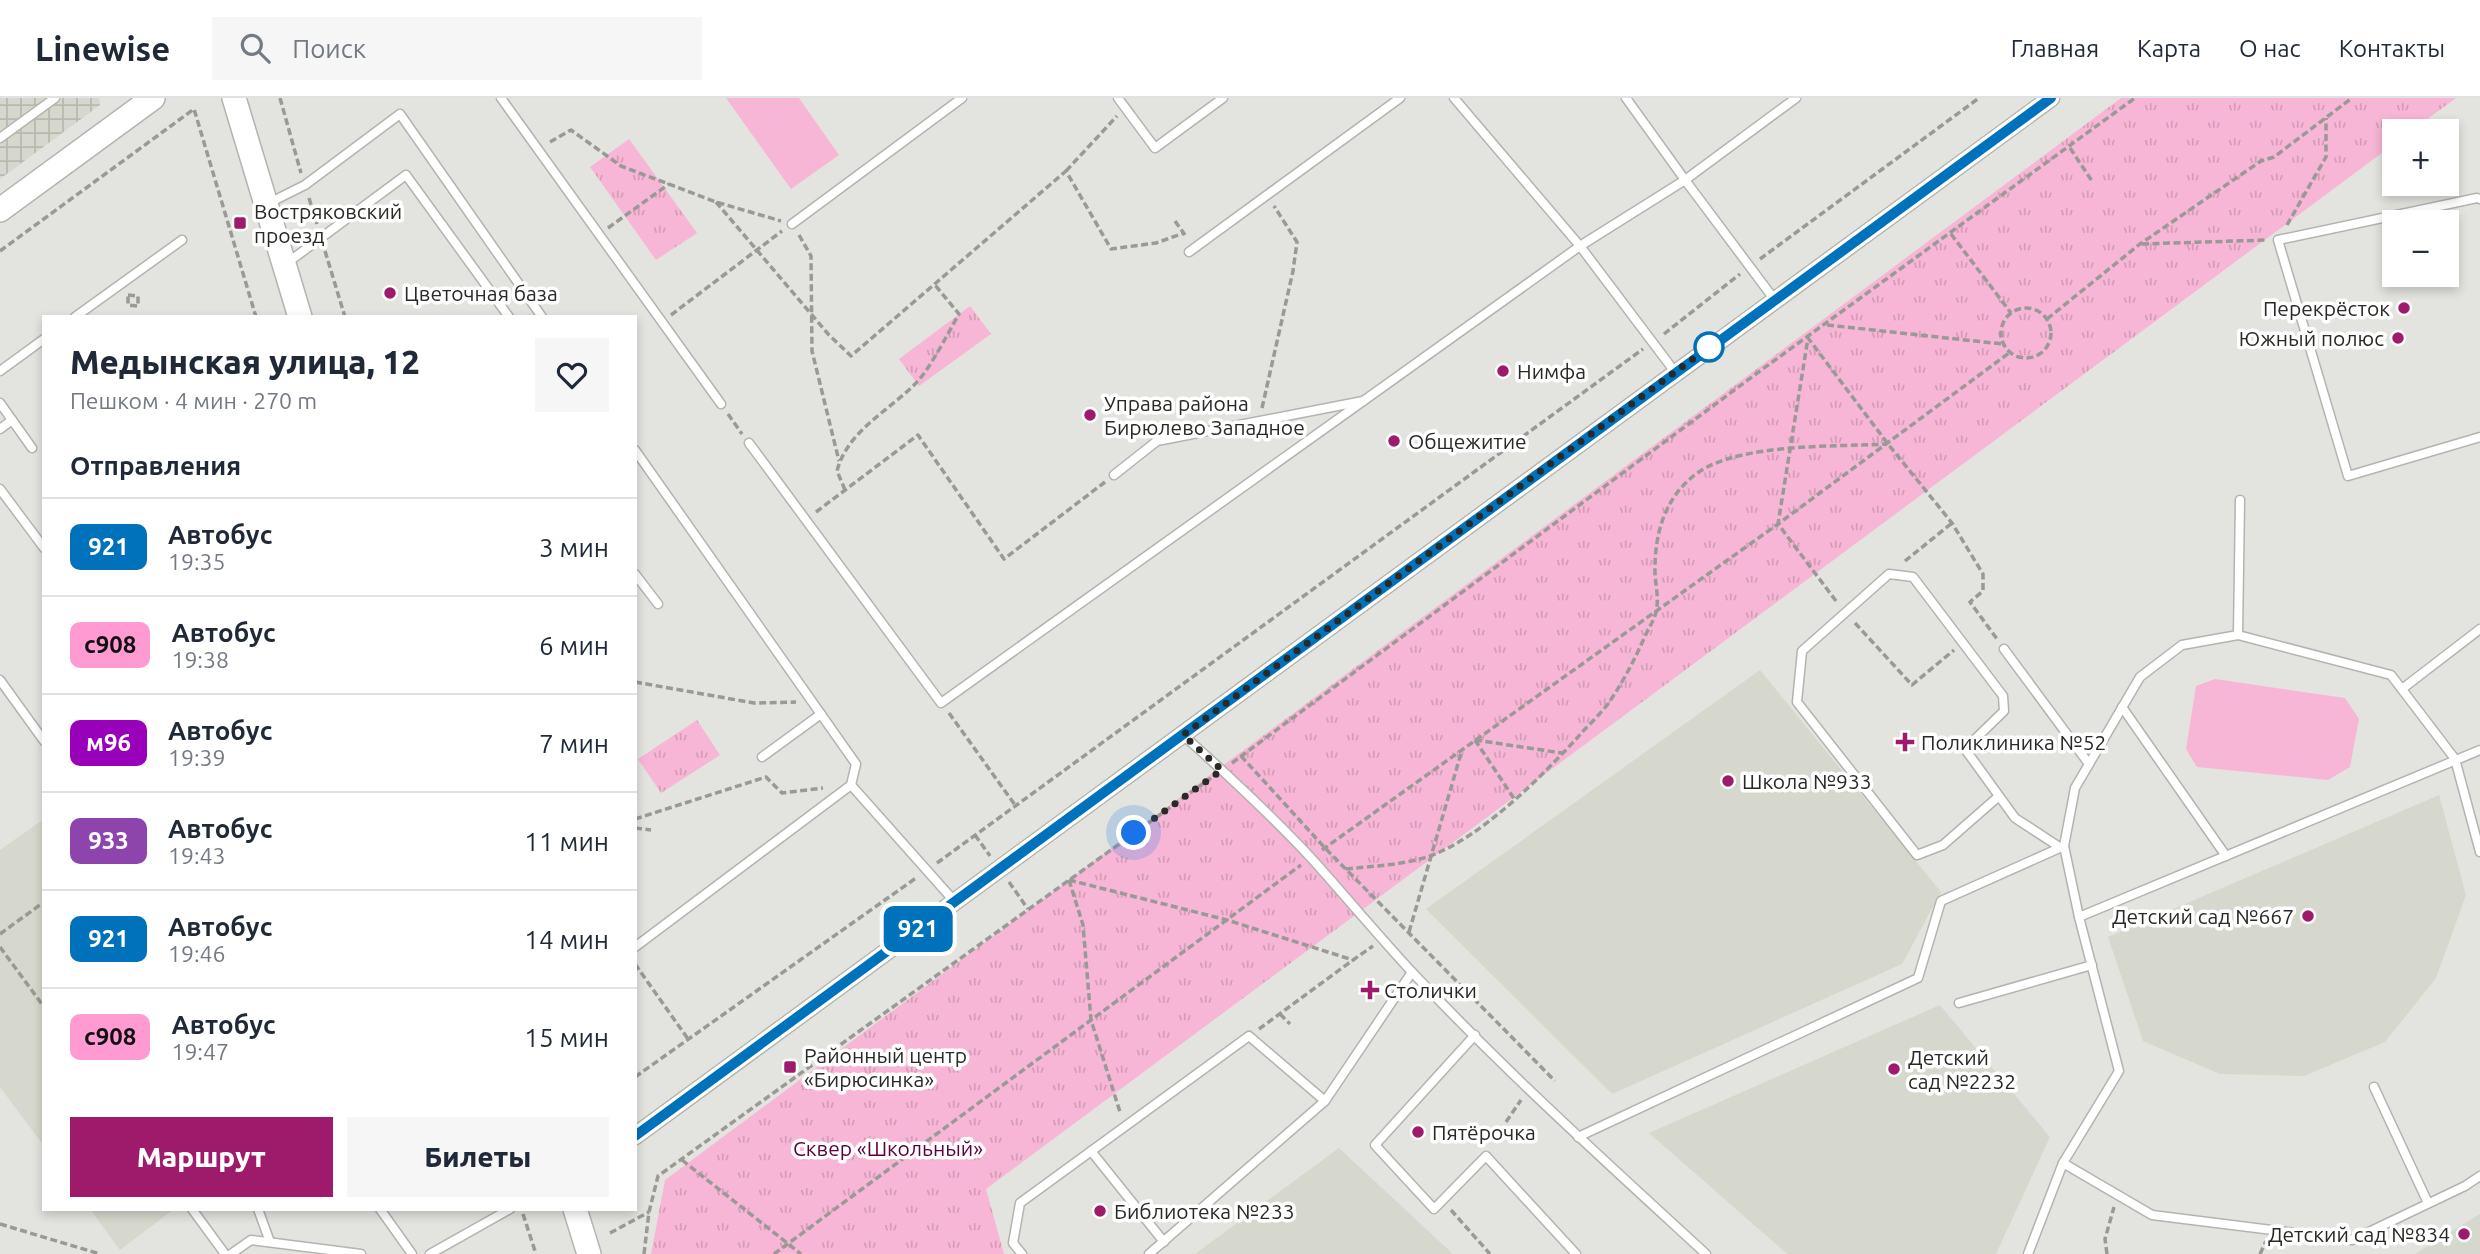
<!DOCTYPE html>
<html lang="ru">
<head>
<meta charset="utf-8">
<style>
	:root { --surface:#fff; --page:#f6f6f7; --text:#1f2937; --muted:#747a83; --line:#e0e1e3; --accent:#9e1b6b }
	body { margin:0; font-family:Ubuntu,sans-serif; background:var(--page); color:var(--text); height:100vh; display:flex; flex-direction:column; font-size:26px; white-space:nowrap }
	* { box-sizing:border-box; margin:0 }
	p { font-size:23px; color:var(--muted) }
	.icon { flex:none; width:38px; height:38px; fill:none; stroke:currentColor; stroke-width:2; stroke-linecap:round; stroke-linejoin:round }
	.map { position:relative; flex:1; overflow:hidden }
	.drawer { position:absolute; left:42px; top:217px; width:595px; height:896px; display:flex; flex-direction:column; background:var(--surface); border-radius:0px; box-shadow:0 4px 10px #0003 }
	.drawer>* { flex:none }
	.badge { padding:0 14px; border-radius:10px; font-size:24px; line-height:46px }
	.controls { position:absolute; left:2382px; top:21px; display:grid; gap:14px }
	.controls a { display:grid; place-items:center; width:77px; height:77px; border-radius:0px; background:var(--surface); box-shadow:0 4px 10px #0003; font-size:35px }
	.you { position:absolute; width:35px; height:35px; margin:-18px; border:5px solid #fff; border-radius:50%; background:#1a73e8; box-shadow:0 0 0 10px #1a73e833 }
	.map>.badge { position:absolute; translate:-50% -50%; box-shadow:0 0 0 4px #fff }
	h2 { padding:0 28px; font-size:26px; line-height:63px }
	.round { display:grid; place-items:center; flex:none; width:74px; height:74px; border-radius:0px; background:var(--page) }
	.headline { display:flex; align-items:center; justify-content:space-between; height:119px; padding:0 28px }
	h1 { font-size:33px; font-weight:800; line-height:52px }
	.button { display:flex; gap:14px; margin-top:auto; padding:14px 28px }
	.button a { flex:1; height:80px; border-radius:0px; background:var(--accent); color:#fff; font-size:28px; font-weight:800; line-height:80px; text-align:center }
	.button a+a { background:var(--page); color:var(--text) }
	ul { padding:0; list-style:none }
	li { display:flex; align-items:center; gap:21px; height:98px; padding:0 28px; border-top:2px solid var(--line) }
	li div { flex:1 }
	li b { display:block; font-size:26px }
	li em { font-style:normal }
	li .badge { min-width:77px; font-weight:700; text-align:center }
	header { display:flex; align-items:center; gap:42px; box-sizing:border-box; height:98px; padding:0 35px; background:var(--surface); border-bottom:2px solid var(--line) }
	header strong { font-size:33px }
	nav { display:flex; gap:38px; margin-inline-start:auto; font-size:24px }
	.search { width:490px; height:63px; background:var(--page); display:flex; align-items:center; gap:18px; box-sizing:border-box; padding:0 24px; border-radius:0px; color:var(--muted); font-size:26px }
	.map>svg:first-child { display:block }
</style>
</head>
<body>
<header>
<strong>Linewise</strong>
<div class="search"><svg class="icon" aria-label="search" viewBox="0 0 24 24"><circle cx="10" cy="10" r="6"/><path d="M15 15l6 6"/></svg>Поиск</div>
<nav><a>Главная</a><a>Карта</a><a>О нас</a><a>Контакты</a></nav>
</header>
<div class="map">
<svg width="2480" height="1156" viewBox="0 0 2480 1156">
	<defs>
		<pattern id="industrial-grid" width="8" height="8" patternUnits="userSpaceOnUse" patternTransform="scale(1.75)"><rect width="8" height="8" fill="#d6d8cd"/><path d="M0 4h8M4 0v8" fill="none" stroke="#b8b9b0"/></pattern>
		<pattern id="park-tufts" width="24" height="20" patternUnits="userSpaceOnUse" patternTransform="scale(1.75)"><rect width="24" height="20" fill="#f7b6d5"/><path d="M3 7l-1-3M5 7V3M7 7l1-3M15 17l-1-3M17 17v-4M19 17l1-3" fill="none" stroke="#d49cb7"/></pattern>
	</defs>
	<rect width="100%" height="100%" fill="#e3e4df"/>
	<g fill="#d6d8cd">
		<polygon points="1760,572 1941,794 1902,866 1612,996 1426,811"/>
		<polygon points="2439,697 2466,797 2436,880 2385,944 2304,978 2220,976 2143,943 2108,839"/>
		<polygon points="44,721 44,1048 0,989 0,752"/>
		<polygon points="1940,907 2050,1039 1996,1156 1787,1156 1649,1035"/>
		<polygon points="1339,1050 1453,1156 1195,1156"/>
		<polygon points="90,1111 174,1111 120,1152"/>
		<polygon points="2480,1116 2480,1156 2415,1156"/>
	</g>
	<polygon fill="url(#industrial-grid)" points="0,0 99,0 100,7 0,81"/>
	<g fill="url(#park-tufts)">
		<polygon points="2121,0 2456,0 2411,33 2394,33 2394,46 986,1091 1004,1156 651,1156 665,1082"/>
		<polygon points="629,41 697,135 656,162 590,69"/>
		<polygon points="970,208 991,236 919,288 899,261"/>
		<polygon points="697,622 720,657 661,695 638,661"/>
	</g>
	<g fill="#f7b6d5">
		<polygon points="726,0 799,0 839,57 791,91"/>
		<polygon points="2215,581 2345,600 2359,621 2350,669 2328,682 2197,669 2186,651 2196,588"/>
	</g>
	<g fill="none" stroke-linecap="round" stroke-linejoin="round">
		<defs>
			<g id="lane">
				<polyline points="501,0 721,306"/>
				<polyline points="1118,0 1155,50 1223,0"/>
				<polyline points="1454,0 1580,148 1675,274"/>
				<polyline points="0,40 55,0"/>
				<polyline points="2480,101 2477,100 2278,142 2348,378 2480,339"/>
				<polyline points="269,105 305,87 400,16 542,219"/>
				<polyline points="792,126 962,0"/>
				<polyline points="1189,154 1400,0"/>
				<polyline points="287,165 406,77 509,219"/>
				<polyline points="1774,201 1685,82 1796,0"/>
				<polyline points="75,219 182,142"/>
				<polyline points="0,273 44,241"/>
				<polyline points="0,305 32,350"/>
				<polyline points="0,331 12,322"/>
				<polyline points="749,345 941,605 1580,148 1685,82 1626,0"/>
				<polyline points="635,352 856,666 851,687"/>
				<polyline points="1114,377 1157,343 1363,303"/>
				<polyline points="0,391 44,450"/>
				<polyline points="635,476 658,506"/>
				<polyline points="2238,537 2240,402"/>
				<polyline points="2004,551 2089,666"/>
				<polyline points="0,582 44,643"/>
				<polyline points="2402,591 2480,531"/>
				<polyline points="2122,609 2226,758"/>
				<path d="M1183,637C1228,677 1272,718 1313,762C1346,799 1378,837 1411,873C1505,973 1606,1064 1706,1156"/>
				<polyline points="762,659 821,616"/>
				<polyline points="1999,698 1943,747 1917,757 1797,604 1802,553 1889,476 1913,479 2003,598 2004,613 1965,651 2015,720 2061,750"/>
				<polyline points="2064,748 2075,690 2140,579 2182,547 2238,537 2391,577 2455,661 2480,754"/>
				<polyline points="2079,819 2119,973 2063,1065 2152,1117 2352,1142 2465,1088 2480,1078"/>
				<polyline points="635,849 851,687 955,804"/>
				<polyline points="1959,905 2092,867"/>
				<polyline points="1475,937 1375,1047 1434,1111 1486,1058 1576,1156"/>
				<polyline points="2374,989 2428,1105"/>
				<polyline points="1578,1039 1918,880 1941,803 2064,748 2079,819 2480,652"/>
				<polyline points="1091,1053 1164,1144"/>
				<polyline points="192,1111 225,1156"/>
				<polyline points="258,1111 270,1144"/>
				<polyline points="380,1111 412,1156"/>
				<polyline points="231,1156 251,1142 361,1156"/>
				<polyline points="430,1156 510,1111"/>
				<polyline points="1022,1156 1013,1145 1020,1105 1249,938 1325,1003"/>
				<polyline points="1149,1156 1325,1003 1412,874"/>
				<polyline points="2028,1156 2063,1065"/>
			</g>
			<polyline id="street" points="635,1038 2051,0"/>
			<g id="secondary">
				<polyline points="234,0 300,219"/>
				<polyline points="0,112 153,0"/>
				<polyline points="575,1111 589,1156"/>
			</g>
		</defs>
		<use href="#lane" stroke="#b3b4af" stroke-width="11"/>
		<use href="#street" stroke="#b3b4af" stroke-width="19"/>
		<use href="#secondary" stroke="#b3b4af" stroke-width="26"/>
		<g stroke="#999996" stroke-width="3.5" stroke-dasharray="7 3.5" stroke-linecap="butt">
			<polyline points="280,0 301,75"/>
			<polyline points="550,44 571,32 621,68 716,104 781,123"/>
			<polyline points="2070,50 2092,83"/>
			<polyline points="1066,73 1117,18"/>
			<polyline points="309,100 317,126"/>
			<polyline points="716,104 829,237 851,258 1066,73 1111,151 1156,145 1184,135"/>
			<polyline points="1175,123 1185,137"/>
			<polyline points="2287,127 2326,59 2326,20"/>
			<polyline points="608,130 669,86"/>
			<polyline points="1951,136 2011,215"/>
			<polyline points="799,137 811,158 812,253 839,363"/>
			<polyline points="2142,146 2267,142"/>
			<polyline points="0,153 194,11 256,219"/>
			<polyline points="325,153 345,219"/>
			<polyline points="1760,161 1979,0"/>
			<polyline points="128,197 138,198 138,208 128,207 128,198"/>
			<circle cx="2026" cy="235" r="25"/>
			<polyline points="671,217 782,133"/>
			<polyline points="2047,221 2140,146 2261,63 2274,59 2352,0"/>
			<polyline points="1827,227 2003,246"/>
			<polyline points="1664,236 1740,176"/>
			<polyline points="1262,310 1293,173 1297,144 1274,108"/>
			<polyline points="728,316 742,336"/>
			<path d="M845,392L837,373C847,333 889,313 916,285C930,271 948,235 959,216L935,187"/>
			<polyline points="816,414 918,337 1004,461 1105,384"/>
			<polyline points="1905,463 1952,425"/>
			<polyline points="1836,503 1778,426 1808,240 1888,346 1952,425 1983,476 1983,493 1970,504 1997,541"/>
			<polyline points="1855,525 1912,587 1954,552"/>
			<polyline points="635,584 754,605 796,604"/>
			<polyline points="949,615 1015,707"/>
			<polyline points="1475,642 1562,655"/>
			<polyline points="1475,642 1515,702"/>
			<polyline points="1241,658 1325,750 1555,983"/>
			<polyline points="1232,665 1760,273 2135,0"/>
			<polyline points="635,721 766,679 782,695 823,690"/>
			<polyline points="635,730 651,732"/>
			<polyline points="975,737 990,758"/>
			<polyline points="1322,752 1778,426 2009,255"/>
			<polyline points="937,765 1643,251"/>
			<path d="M1346,771C1374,768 1403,767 1430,758C1482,739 1541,679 1578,639C1588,627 1601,616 1610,603C1624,582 1635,561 1645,538C1649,530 1654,522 1656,514C1659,503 1656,488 1655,477C1654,437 1664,398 1699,374C1741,345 1835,349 1886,346"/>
			<polyline points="1069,782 1227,822 1353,862 1373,848"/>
			<polyline points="1069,782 1083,827 1091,922 1120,1014"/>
			<polyline points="1009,784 1028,811"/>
			<polyline points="1409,834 1462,652"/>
			<polyline points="0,836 44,804"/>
			<polyline points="0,849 44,909"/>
			<polyline points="635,866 688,941"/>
			<polyline points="1280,916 1290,926"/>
			<polyline points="1259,931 1353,862"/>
			<polyline points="635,979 916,780"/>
			<polyline points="1506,1024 1521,1002"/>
			<polyline points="682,1062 801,1156"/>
			<polyline points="1451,1112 1490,1156"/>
			<polyline points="523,1116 536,1156"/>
			<polyline points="0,1126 100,1156"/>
			<polyline points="610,1135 649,1114"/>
			<polyline points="644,1156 649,1114 658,1078 1211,680"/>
			<polyline points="774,1156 1301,767"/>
			<polyline points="2107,1156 2105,1141 2114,1109"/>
			<polyline points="2260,1156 2266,1143"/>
		</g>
		<use href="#lane" stroke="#fff" stroke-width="8"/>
		<use href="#street" stroke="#fff" stroke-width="16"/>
		<use href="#secondary" stroke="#fff" stroke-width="23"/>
	</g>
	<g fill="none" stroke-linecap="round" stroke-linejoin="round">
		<defs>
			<polyline id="line" points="635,1038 2051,0"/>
		</defs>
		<use href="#line" stroke="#fff" stroke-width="16"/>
		<use href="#line" stroke="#0072bc" stroke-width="10"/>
		<polyline stroke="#292927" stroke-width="7" stroke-dasharray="0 12.6" points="1134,735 1222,672 1183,637 1709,249"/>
	</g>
	<g fill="#9e1b6b" stroke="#fff" stroke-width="2.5">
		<rect x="233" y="118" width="14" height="14" rx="3.5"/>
		<circle cx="390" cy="195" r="7"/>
		<circle cx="2404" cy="210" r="7"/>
		<circle cx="2398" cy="240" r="7"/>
		<circle cx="1503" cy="273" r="7"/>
		<circle cx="1090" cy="317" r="7"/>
		<circle cx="1394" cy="343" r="7"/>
		<path d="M1901.5 633.5h7v7h7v7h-7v7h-7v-7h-7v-7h7z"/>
		<circle cx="1728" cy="683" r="7"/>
		<circle cx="2308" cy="818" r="7"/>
		<path d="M1366.5 881.5h7v7h7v7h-7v7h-7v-7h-7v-7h7z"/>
		<rect x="783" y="962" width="14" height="14" rx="3.5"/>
		<circle cx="1894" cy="971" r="7"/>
		<circle cx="1418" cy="1034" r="7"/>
		<circle cx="1100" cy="1113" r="7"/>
		<circle cx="2464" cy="1136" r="7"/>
	</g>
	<circle fill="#fff" stroke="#0072bc" stroke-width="3.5" cx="1709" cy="249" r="14"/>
	<g text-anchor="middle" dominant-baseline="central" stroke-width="7" stroke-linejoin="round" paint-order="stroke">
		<g font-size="21" fill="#292927" stroke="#fff" text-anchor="start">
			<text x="254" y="113">Востряковский<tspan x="254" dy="24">проезд</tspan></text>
			<text x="404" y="195">Цветочная база</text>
			<text x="2390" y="210" text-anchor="end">Перекрёсток</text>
			<text x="2384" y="240" text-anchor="end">Южный полюс</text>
			<text x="1517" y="273">Нимфа</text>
			<text x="1104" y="305">Управа района<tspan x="1104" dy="24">Бирюлево Западное</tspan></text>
			<text x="1408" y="343">Общежитие</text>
			<text x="1921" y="644">Поликлиника №52</text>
			<text x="1742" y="683">Школа №933</text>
			<text x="2294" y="818" text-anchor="end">Детский сад №667</text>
			<text x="1384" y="892">Столички</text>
			<text x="804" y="957">Районный центр<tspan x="804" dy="24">«Бирюсинка»</tspan></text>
			<text x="1908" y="959">Детский<tspan x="1908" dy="24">сад №2232</tspan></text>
			<text x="1432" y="1034">Пятёрочка</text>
			<text x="1114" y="1113">Библиотека №233</text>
			<text x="2450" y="1136" text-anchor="end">Детский сад №834</text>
		</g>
		<g font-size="21" fill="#5c003b" stroke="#fff">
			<text x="888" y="1050">Сквер «Школьный»</text>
		</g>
	</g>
</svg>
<div class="controls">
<a>+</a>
<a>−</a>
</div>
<div class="you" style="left:1134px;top:735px"></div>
<b class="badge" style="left:918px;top:831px;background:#0072bc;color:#fff">921</b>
<section class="drawer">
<div class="headline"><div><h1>Медынская улица, 12</h1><p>Пешком · 4 мин · 270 m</p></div><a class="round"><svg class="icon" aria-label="heart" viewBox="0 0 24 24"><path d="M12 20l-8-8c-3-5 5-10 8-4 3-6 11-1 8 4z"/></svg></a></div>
<h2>Отправления</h2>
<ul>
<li><span class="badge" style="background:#0072bc;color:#fff">921</span><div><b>Автобус</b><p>19:35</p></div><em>3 мин</em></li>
<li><span class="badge" style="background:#ff9ad2;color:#111">с908</span><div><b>Автобус</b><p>19:38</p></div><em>6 мин</em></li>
<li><span class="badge" style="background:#9900b9;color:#fff">м96</span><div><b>Автобус</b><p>19:39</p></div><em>7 мин</em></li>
<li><span class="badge" style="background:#8e44ad;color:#fff">933</span><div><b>Автобус</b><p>19:43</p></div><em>11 мин</em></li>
<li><span class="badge" style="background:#0072bc;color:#fff">921</span><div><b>Автобус</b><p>19:46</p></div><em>14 мин</em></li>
<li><span class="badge" style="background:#ff9ad2;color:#111">с908</span><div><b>Автобус</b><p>19:47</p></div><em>15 мин</em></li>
</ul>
<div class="button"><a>Маршрут</a><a>Билеты</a></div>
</section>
</div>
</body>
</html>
